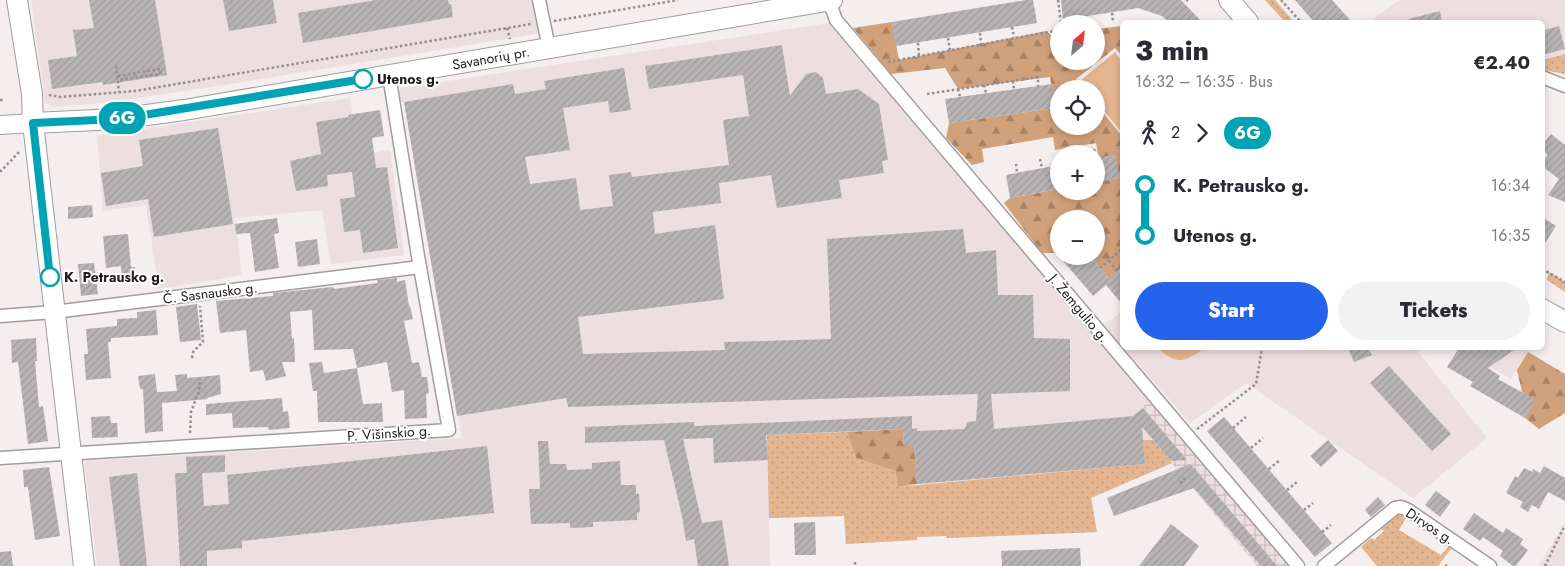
<!DOCTYPE html>
<html lang="en">
<head>
<meta charset="utf-8">
<style>
	:root { --surface:#fff; --page:#f2f2f3; --text:#2b2b33; --muted:#7c7c81; --accent:#2563eb }
	body { margin:0; font-family:Jost,sans-serif; background:var(--page); color:var(--text); height:100vh; display:flex; flex-direction:column; font-size:19px; white-space:nowrap }
	* { box-sizing:border-box; margin:0 }
	p { font-size:16px; color:var(--muted) }
	.icon { flex:none; width:28px; height:28px; fill:none; stroke:currentColor; stroke-width:2; stroke-linecap:round; stroke-linejoin:round }
	.map { position:relative; flex:1; overflow:hidden }
	.details { position:absolute; left:1120px; top:20px; width:425px; height:330px; display:flex; flex-direction:column; background:var(--surface); border-radius:8px; box-shadow:0 2px 8px #0003 }
	.details>* { flex:none }
	.badge { padding:0 10px; border-radius:16px; font-size:18px; line-height:32px }
	.needle { width:32px; rotate:28deg }
	.controls { position:absolute; left:1050px; top:15px; display:grid; gap:10px }
	.controls a { display:grid; place-items:center; width:55px; height:55px; border-radius:50%; background:var(--surface); box-shadow:0 2px 8px #0003; font-size:25px }
	.map>.badge { position:absolute; translate:-50% -50%; box-shadow:0 0 0 2px #fff }
	.legs { display:flex; align-items:center; gap:8px; height:55px; padding:0 15px; font-size:16px }
	.legs p { margin-inline-start:auto }
	.headline { display:flex; align-items:center; justify-content:space-between; height:85px; padding:0 15px }
	h1 { font-size:28px; font-weight:800; line-height:38px }
	.cta { display:flex; gap:10px; margin-top:auto; padding:10px 15px }
	.cta a { flex:1; height:58px; border-radius:30px; background:var(--accent); color:#fff; font-size:20px; font-weight:800; line-height:58px; text-align:center }
	.cta a+a { background:var(--page); color:var(--text) }
	ul { padding:0 15px; list-style:none }
	li { display:flex; align-items:center; gap:18px; height:50px; font-size:19px }
	li i { display:grid; place-items:center; width:8px; height:100%; margin:0 6px; background:currentColor }
	li i::after { content:''; width:12px; height:12px; margin:-6px; border:4px solid; border-radius:50%; background:var(--surface) }
	li p { margin-inline-start:auto }
	li:first-child i { background:linear-gradient(#0000 50%,currentColor 0) }
	li:last-child i { background:linear-gradient(currentColor 50%,#0000 0) }
	.map>svg:first-child { display:block }
</style>
</head>
<body>
<div class="map">
<svg width="1565" height="566" viewBox="0 0 1565 566">
	<defs>
		<pattern id="industrial-grid" width="8" height="8" patternUnits="userSpaceOnUse" patternTransform="scale(1.25)"><rect width="8" height="8" fill="#eddee0"/><path d="M0 4h8M4 0v8" fill="none" stroke="#cbbec0"/></pattern>
		<pattern id="grass-dots" width="8" height="8" patternUnits="userSpaceOnUse" patternTransform="scale(1.25)"><rect width="8" height="8" fill="#e4b58f"/><path d="M2 2h.1M6 6h.1" fill="none" stroke="#c39b7b" stroke-width="1.8" stroke-linecap="round"/></pattern>
		<pattern id="forest-firs" width="22" height="20" patternUnits="userSpaceOnUse" patternTransform="scale(1.25)"><rect width="22" height="20" fill="#d1a17b"/><path d="M5 1l3.5 6h-7zM16 11l3.5 6h-7z" fill="#a98264"/></pattern>
		<pattern id="building-hatch" width="6" height="6" patternUnits="userSpaceOnUse" patternTransform="scale(1.25)"><rect width="6" height="6" fill="#b8b4b6"/><path d="M-1 1l2-2M0 6l6-6M5 7l2-2" fill="none" stroke="#9e9a9c"/></pattern>
	</defs>
	<rect width="100%" height="100%" fill="#f4eeef"/>
	<g fill="#eddee0">
		<polygon points="31,0 535,0 541,29 539,33 536,34 231,84 104,103 53,107 45,102"/>
		<polygon points="1400,0 1565,0 1565,54 1543,60 1542,22 1372,22 1378,15"/>
		<polygon points="829,23 1149,401 1133,417 1172,463 1091,498 1097,532 947,538 946,536 917,537 917,540 846,544 844,516 769,518 770,566 97,566 85,466 86,461 462,438 404,102 400,102 399,90 402,88"/>
		<polygon points="350,98 359,155 390,150 404,255 331,264 322,210 235,218 242,275 159,289 146,205 103,211 97,136"/>
		<polygon points="1122,311 1122,346 1104,325"/>
		<polygon points="1124,348 1415,348 1487,438 1413,498 1246,383 1190,423"/>
		<polygon points="1459,348 1527,348 1530,349 1517,370 1510,379"/>
		<polygon points="1561,529 1565,531 1565,566 1539,566"/>
	</g>
	<polygon fill="url(#industrial-grid)" points="1149,401 1290,566 1257,566 1133,416"/>
	<g fill="url(#grass-dots)">
		<polygon points="1265,0 1275,0 1294,22 1285,22"/>
		<polygon points="1565,54 1565,74 1543,70 1543,60"/>
		<polygon points="1549,272 1565,282 1565,292 1547,280"/>
		<polygon points="847,432 856,458 895,471 898,487 1145,464 1143,440 1153,440 1172,463 1091,498 1097,532 947,538 946,536 917,537 917,540 846,544 844,516 769,518 767,435"/>
		<polygon points="1401,514 1407,516 1399,530 1441,555 1449,546 1451,549 1438,566 1377,566 1361,547 1371,538 1374,540 1384,531 1381,529 1397,515"/>
	</g>
	<g fill="url(#forest-firs)">
		<polygon points="892,22 899,60 1046,31 1059,42 1059,61 1096,61 1096,29 1122,26 1122,56 1115,48 1076,79 1084,89 1059,89 1059,126 1096,126 1096,104 1122,136 1122,267 1109,278 1090,256 1096,256 1096,219 1059,219 1059,250 1056,253 1042,253 1004,203 1010,198 1059,189 1059,191 1096,191 1096,182 1119,178 1115,155 1099,158 1096,143 1055,150 1053,137 982,149 984,162 972,165 946,138 949,123 1055,108 1050,77 958,89 945,68 891,74 853,28"/>
		<polygon points="1528,352 1565,374 1565,413 1539,429 1525,418 1535,400 1522,392 1517,370"/>
		<polygon points="903,429 904,445 914,445 917,484 898,487 895,471 856,458 847,432"/>
	</g>
	<g fill="#e4b58f">
		<polygon points="1115,52 1122,62 1122,133 1096,101 1096,89 1086,89 1080,81"/>
		<path d="M1158,348H1204C1186,362 1176,366 1158,348Z"/>
	</g>
	<g fill="url(#building-hatch)">
		<polygon points="89,0 155,0 167,75 103,85 102,82 52,89 48,60 77,56 73,30 94,28"/>
		<polygon points="223,0 273,0 277,23 229,31"/>
		<polygon points="376,0 448,0 449,4 451,4 453,17 303,43 298,13"/>
		<polygon points="1026,0 1033,0 1037,23 896,46 892,22"/>
		<polygon points="1061,0 1181,0 1202,22 1169,22 1162,16 1138,8 1063,20"/>
		<polygon points="1295,0 1332,0 1352,22 1314,22"/>
		<polygon points="1440,11 1442,22 1409,22 1408,19"/>
		<polygon points="1559,26 1565,49 1542,55 1542,31"/>
		<polygon points="782,45 790,96 806,74 816,72 823,78 826,94 858,89 879,104 888,160 882,161 884,173 839,180 842,198 777,208 771,175 719,183 721,203 653,212 655,234 715,225 724,299 578,317 583,354 725,350 724,342 831,339 827,239 963,229 966,253 996,250 998,295 1033,295 1034,338 1070,339 1070,391 991,394 994,429 1133,416 1143,408 1187,460 1171,461 1142,427 1145,464 917,484 914,445 904,445 903,429 766,435 768,460 714,463 713,438 683,439 702,523 722,520 729,566 698,566 694,539 686,541 682,516 664,440 585,443 585,427 694,422 694,426 912,416 912,429 917,428 917,431 965,429 967,422 976,421 978,394 568,407 566,398 457,416 404,102 513,84 515,94 546,89 544,81 624,68 631,110 610,113 608,101 563,108 570,150 525,157 530,184 576,178 580,210 613,206 609,175 631,172 632,177 729,165 723,120 749,116 743,75 649,89 645,66"/>
		<polygon points="1052,84 1055,108 949,123 945,99"/>
		<polygon points="380,110 384,136 372,138 376,168 387,167 398,248 363,253 360,230 344,232 340,199 355,197 352,172 327,175 328,186 296,191 290,161 321,154 316,122 349,117 348,115"/>
		<polygon points="218,128 233,224 154,237 148,199 106,206 101,173 143,166 139,140"/>
		<polygon points="1551,134 1565,145 1565,202 1548,195 1559,179 1542,166 1542,162 1548,155 1542,150 1542,145"/>
		<polygon points="1115,155 1119,178 1096,182 1096,158"/>
		<polygon points="1059,165 1059,189 1010,198 1006,175"/>
		<polygon points="92,205 93,217 68,219 68,207"/>
		<polygon points="1542,217 1556,226 1542,248"/>
		<polygon points="277,218 279,233 274,234 279,268 255,272 250,233 236,234 235,224"/>
		<polygon points="128,234 131,267 135,267 136,278 122,280 121,266 106,268 103,236"/>
		<polygon points="317,239 320,264 298,267 295,242"/>
		<polygon points="1059,256 1090,256 1109,278 1122,267 1122,304 1106,285 1093,296"/>
		<polygon points="94,263 98,294 81,296 78,264"/>
		<polygon points="397,278 397,282 405,280 409,306 410,306 413,319 404,321 412,363 419,362 422,377 427,377 429,393 426,394 427,418 405,419 404,390 392,392 387,362 357,368 363,404 382,403 383,422 318,422 317,391 313,391 309,363 322,362 324,373 357,368 353,349 314,350 312,310 290,312 292,339 294,338 295,362 282,362 286,376 266,381 263,370 250,372 246,330 220,333 216,301 273,296 273,293 333,287 334,289 378,283 377,280"/>
		<polygon points="197,304 201,340 180,342 176,307"/>
		<polygon points="156,310 158,335 111,338 111,342 108,342 111,378 86,380 84,354 88,354 86,329 117,326 117,319 137,318 137,312"/>
		<polygon points="36,338 37,361 35,361 39,407 43,406 48,441 28,444 18,362 12,363 11,340"/>
		<polygon points="1348,348 1368,348 1372,355 1354,362"/>
		<polygon points="1459,348 1517,348 1488,368 1500,376 1498,379 1536,400 1525,418 1470,386 1473,382 1447,367"/>
		<polygon points="1389,366 1451,434 1432,451 1370,383"/>
		<polygon points="155,374 157,392 177,391 175,375 187,374 187,378 220,375 221,394 207,398 208,399 162,403 163,431 145,433 143,389 140,389 138,376"/>
		<polygon points="282,398 283,412 288,411 290,428 269,430 268,427 233,428 232,413 206,415 206,404"/>
		<polygon points="110,416 111,423 117,423 118,437 92,438 91,417"/>
		<polygon points="1224,417 1332,543 1315,557 1207,431"/>
		<polygon points="1328,440 1338,451 1321,467 1310,456"/>
		<polygon points="538,441 548,441 550,464 566,464 567,470 592,469 592,463 620,461 621,485 636,485 636,494 639,494 640,512 637,513 637,520 593,522 593,527 570,528 570,523 531,524 529,489 540,489"/>
		<polygon points="487,446 494,513 242,541 242,548 207,551 207,566 180,566 175,473 187,473 186,457 225,455 225,472 202,473 204,506 229,504 227,475"/>
		<polygon points="1190,464 1196,470 1277,566 1261,566 1194,488 1114,516 1107,498"/>
		<polygon points="1544,466 1565,478 1565,501 1548,492 1539,509 1532,505 1528,512 1520,507 1523,502 1506,493 1515,476 1518,478 1524,468 1532,472 1533,469 1540,473"/>
		<polygon points="49,467 60,536 35,540 28,487 24,487 23,470"/>
		<polygon points="137,473 147,566 120,566 109,477"/>
		<polygon points="1436,491 1451,502 1440,517 1425,505"/>
		<polygon points="1378,497 1385,505 1371,517 1365,510"/>
		<polygon points="1474,513 1503,533 1506,528 1523,539 1520,544 1528,550 1516,566 1513,566 1500,556 1503,551 1483,537 1480,541 1463,529"/>
		<polygon points="815,522 816,555 795,555 794,523"/>
		<polygon points="1171,524 1199,546 1184,566 1139,566"/>
		<polygon points="1080,548 1081,566 1002,566 1001,551"/>
		<polygon points="11,551 13,566 0,566 0,552"/>
	</g>
	<g fill="none" stroke-linecap="round" stroke-linejoin="round">
		<defs>
			<g id="street">
				<polyline points="539,0 549,48"/>
				<polyline points="829,1 836,20 1298,566"/>
				<polyline points="1542,77 1565,86"/>
				<polyline points="0,316 54,312 420,267"/>
				<polyline points="0,458 449,430 418,256 389,75"/>
				<polyline points="1324,566 1395,508 1401,507 1408,510 1490,566"/>
			</g>
			<polyline id="secondary" points="0,125 33,123"/>
			<g id="primary">
				<polyline points="17,0 32,94 33,123 84,566"/>
				<polyline points="1229,0 1248,22"/>
				<polyline points="33,123 117,119 184,110 832,0"/>
				<polyline points="1542,309 1565,322"/>
			</g>
		</defs>
		<use href="#street" stroke="#a19c9d" stroke-width="15"/>
		<use href="#secondary" stroke="#a19c9d" stroke-width="20"/>
		<use href="#primary" stroke="#a19c9d" stroke-width="22"/>
		<g stroke="#928e8f" stroke-width="2.5" stroke-dasharray="2.5 2.5" stroke-linecap="butt">
			<polyline points="1058,0 1061,24"/>
			<polyline points="1281,0 1301,22"/>
			<polyline points="1186,1 1188,0"/>
			<polyline points="1112,13 1113,22"/>
			<polyline points="1074,19 1076,24"/>
			<polyline points="554,21 678,0"/>
			<polyline points="1012,27 1014,37"/>
			<polyline points="507,28 510,39"/>
			<polyline points="980,33 981,44"/>
			<polyline points="948,38 950,50"/>
			<polyline points="918,43 919,56"/>
			<polyline points="888,62 1059,30"/>
			<polyline points="116,66 119,92"/>
			<polyline points="118,76 160,69 160,74 118,80"/>
			<polyline points="1013,81 1014,89"/>
			<polyline points="984,85 986,93"/>
			<polyline points="958,89 960,97"/>
			<polyline points="927,94 1038,77 1038,86"/>
			<polyline points="49,95 60,97 135,91 531,24"/>
			<polyline points="0,100 4,100"/>
			<polyline points="1094,149 1095,154"/>
			<polyline points="1040,159 1042,168"/>
			<polyline points="1016,164 1017,173"/>
			<polyline points="0,172 19,152"/>
			<polyline points="1109,261 1117,271"/>
			<polyline points="1100,268 1122,249"/>
			<polyline points="1542,269 1565,282"/>
			<polyline points="192,358 193,352 203,342 200,306"/>
			<polyline points="1233,428 1246,417"/>
			<polyline points="1197,429 1256,384 1262,348"/>
			<polyline points="190,433 191,412 199,391 200,379"/>
			<polyline points="1251,448 1263,438"/>
			<polyline points="1269,469 1280,460"/>
			<polyline points="1180,483 1185,478"/>
			<polyline points="1287,490 1297,482"/>
			<polyline points="1304,510 1313,503"/>
			<polyline points="1322,532 1331,525"/>
			<polyline points="855,562 855,566"/>
			<polyline points="1445,565 1447,566"/>
			<polyline points="1545,566 1565,525"/>
		</g>
		<use href="#street" stroke="#fff" stroke-width="12"/>
		<use href="#secondary" stroke="#fff" stroke-width="18"/>
		<use href="#primary" stroke="#fff" stroke-width="20"/>
	</g>
	<g fill="none" stroke-linecap="round" stroke-linejoin="round">
		<defs>
			<polyline id="line-1" points="50,277 33,123 117,119 138,116 363,79"/>
		</defs>
		<use href="#line-1" stroke="#fff" stroke-width="11"/>
		<use href="#line-1" stroke="#00a3b4" stroke-width="8"/>
	</g>
	<g fill="#fff" stroke="#00a3b4" stroke-width="2.5">
		<circle cx="363" cy="79" r="9"/>
		<circle cx="50" cy="277" r="9"/>
	</g>
	<g text-anchor="middle" dominant-baseline="central" stroke-width="4" stroke-linejoin="round" paint-order="stroke">
		<g font-size="14" fill="#1e1c1c" stroke="#fff">
			<text transform="translate(491 58) rotate(-10)">Savanorių pr.</text>
			<text transform="translate(210 293) rotate(-7)">Č. Sasnausko g.</text>
			<text transform="translate(1079 308) rotate(50)">J. Žemgulio g.</text>
			<text transform="translate(389 433) rotate(-4)">P. Višinskio g.</text>
			<text transform="translate(1430 526) rotate(33)">Dirvos g.</text>
		</g>
		<g font-size="14" font-weight="bold" fill="#1e1c1c" stroke="#fff" text-anchor="start">
			<text x="377" y="79">Utenos g.</text>
			<text x="64" y="277">K. Petrausko g.</text>
		</g>
	</g>
</svg>
<div class="controls">
<a><svg class="needle" viewBox="-14 -14 28 28"><path d="M0-13l5 13h-10z" fill="#e53935"/><path d="M0 13l5-13h-10z" fill="#7c7c81"/></svg></a>
<a><svg class="icon" aria-label="locate" viewBox="0 0 24 24"><circle cx="12" cy="12" r="6"/><path d="M12 2v4M12 18v4M2 12h4M18 12h4"/></svg></a>
<a>+</a>
<a>−</a>
</div>
<b class="badge" style="left:122px;top:118px;background:#00a3b4;color:#fff">6G</b>
<section class="details">
<div class="headline"><div><h1>3 min</h1><p>16:32 – 16:35 · Bus</p></div><b>€2.40</b></div>
<div class="legs"><svg class="icon" aria-label="walk" viewBox="0 0 24 24"><circle cx="13" cy="4" r="2"/><path d="M13 8l-2 6 4 7M11 14l-3 7M7 12l3-4h3l4 4"/></svg>2<svg class="icon" aria-label="forward" viewBox="0 0 24 24"><path d="M9 5l7 7-7 7"/></svg><b class="badge" style="background:#00a3b4;color:#fff">6G</b></div>
<ul>
<li><i style="color:#00a3b4"></i><b>K. Petrausko g.</b><p>16:34</p></li>
<li><i style="color:#00a3b4"></i><b>Utenos g.</b><p>16:35</p></li>
</ul>
<div class="cta"><a>Start</a><a>Tickets</a></div>
</section>
</div>
</body>
</html>
